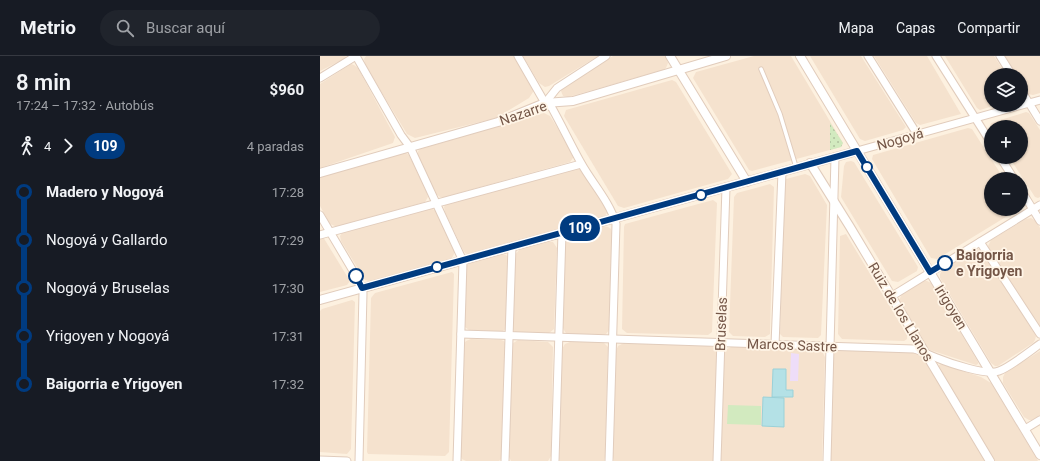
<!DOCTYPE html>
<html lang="es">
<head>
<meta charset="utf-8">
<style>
	:root { --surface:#171b24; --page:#20242c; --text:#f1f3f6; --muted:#9ea1a6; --line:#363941 }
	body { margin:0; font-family:Roboto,sans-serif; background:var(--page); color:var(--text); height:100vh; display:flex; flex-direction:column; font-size:15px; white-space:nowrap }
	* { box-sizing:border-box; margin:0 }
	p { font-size:13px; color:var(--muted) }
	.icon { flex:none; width:22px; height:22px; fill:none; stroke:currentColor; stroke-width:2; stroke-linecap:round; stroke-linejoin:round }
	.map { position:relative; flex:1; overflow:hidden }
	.sheet { display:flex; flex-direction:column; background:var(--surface); width:320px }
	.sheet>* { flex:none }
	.badge { padding:0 8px; border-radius:13px; font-size:14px; line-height:26px }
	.fabs { position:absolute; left:664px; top:12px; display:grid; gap:8px }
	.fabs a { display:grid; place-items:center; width:44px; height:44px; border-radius:50%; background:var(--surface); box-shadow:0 1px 3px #0004; font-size:20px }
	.map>.badge { position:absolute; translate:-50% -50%; box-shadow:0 0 0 2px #fff }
	.legs { display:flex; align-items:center; gap:6px; height:44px; padding:0 16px; font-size:13px }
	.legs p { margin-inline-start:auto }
	.headline { display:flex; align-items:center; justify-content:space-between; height:68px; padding:0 16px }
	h1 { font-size:22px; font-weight:600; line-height:30px }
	ul { padding:0 16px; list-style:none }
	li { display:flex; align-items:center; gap:14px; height:48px; font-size:15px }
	li i { display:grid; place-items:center; width:6px; height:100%; margin:0 5px; background:currentColor }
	li i::after { content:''; width:10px; height:10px; margin:-5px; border:3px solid; border-radius:50%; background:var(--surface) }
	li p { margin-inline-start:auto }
	li:first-child i { background:linear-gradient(#0000 50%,currentColor 0) }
	li:last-child i { background:linear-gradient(currentColor 50%,#0000 0) }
	header { display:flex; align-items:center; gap:24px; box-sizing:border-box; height:56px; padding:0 20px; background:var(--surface); border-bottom:1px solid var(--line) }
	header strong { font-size:19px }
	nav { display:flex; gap:22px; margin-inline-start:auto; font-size:14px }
	.search { width:280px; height:36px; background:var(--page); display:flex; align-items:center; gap:10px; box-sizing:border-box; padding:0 14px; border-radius:22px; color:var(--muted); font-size:15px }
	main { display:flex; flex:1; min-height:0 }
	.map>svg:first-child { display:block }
</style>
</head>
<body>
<header>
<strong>Metrio</strong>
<div class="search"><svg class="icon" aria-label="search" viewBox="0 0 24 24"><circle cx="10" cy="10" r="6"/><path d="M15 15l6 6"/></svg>Buscar aquí</div>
<nav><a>Mapa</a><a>Capas</a><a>Compartir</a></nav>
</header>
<main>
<section class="sheet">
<div class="headline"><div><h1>8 min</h1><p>17:24 – 17:32 · Autobús</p></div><b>$960</b></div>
<div class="legs"><svg class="icon" aria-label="walk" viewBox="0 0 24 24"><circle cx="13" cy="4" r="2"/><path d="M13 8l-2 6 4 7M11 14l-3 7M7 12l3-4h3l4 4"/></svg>4<svg class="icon" aria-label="forward" viewBox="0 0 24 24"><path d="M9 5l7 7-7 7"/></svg><b class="badge" style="background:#003b80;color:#fff">109</b><p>4 paradas</p></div>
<ul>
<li><i style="color:#003b80"></i><b>Madero y Nogoyá</b><p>17:28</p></li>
<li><i style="color:#003b80"></i><span>Nogoyá y Gallardo</span><p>17:29</p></li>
<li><i style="color:#003b80"></i><span>Nogoyá y Bruselas</span><p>17:30</p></li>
<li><i style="color:#003b80"></i><span>Yrigoyen y Nogoyá</span><p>17:31</p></li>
<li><i style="color:#003b80"></i><b>Baigorria e Yrigoyen</b><p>17:32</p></li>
</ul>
</section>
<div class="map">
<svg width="720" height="405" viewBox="0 0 720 405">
	<defs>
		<pattern id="grass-dots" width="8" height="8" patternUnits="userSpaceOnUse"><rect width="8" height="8" fill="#d2eabf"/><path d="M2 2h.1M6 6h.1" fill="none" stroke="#afc09d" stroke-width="1.8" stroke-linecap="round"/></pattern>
	</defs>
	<rect width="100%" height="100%" fill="#fdf1e0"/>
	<g fill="#f5e2ce">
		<polygon points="0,0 26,0 24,3 0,15"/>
		<polygon points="46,0 194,0 213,31 213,36 209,42 176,62 95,82 87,78 45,9 44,3"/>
		<polygon points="203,0 278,0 229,30 225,31 219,27"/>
		<polygon points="293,0 346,0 348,7 346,12 343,14 248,41 243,40 241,35 243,30"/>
		<polygon points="434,0 471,0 523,87 521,91 432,115 429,114 373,22 376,16"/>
		<polygon points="490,0 541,0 586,71 583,74 545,85 540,83"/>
		<polygon points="554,0 607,0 641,58 600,69 596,67"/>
		<polygon points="625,0 674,0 686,19 671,19 671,49 676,49 660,54 657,52"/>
		<polygon points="685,0 720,0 720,37 713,39 708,38 701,26 701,19 697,19"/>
		<polygon points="31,8 34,9 38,12 75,81 73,87 0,112 0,28"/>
		<polygon points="352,24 356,26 412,118 408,123 304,152 298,150 244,60 246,54"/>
		<polygon points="706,56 709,57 720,74 720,141 718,142 715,141 689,101 701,101 701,71 671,72 670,70 671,67"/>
		<polygon points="224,57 230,60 253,97 253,102 250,106 125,141 120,141 116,138 98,100 98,95 100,93"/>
		<polygon points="648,72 652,73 684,123 671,123 671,153 699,153 617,203 611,202 552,103 553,99"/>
		<polygon points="83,96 88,98 90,101 107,137 108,141 105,146 19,170 15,170 10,168 0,150 0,120"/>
		<polygon points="531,105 534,106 598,211 597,215 578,226 572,225 521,141 524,110 526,106"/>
		<polygon points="259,111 262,113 286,152 287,157 284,161 149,199 145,197 143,194 125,156 124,151 126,148"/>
		<polygon points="485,118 490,120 507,149 501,279 498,282 463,281 460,278 464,126 466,123"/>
		<polygon points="450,128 454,131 450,278 445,281 413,280 409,276 414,141 417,137"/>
		<polygon points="393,144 397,147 392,276 388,279 307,277 302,273 304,171 305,168"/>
		<polygon points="111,152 116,155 134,193 134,198 132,202 128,205 52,226 45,224 21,185 20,180 22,177 24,175"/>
		<polygon points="711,162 716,165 720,172 720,274 669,194 668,190 671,184 706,163"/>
		<polygon points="283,170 288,171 291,173 292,177 289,274 286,278 281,279 249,279 245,276 242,270 245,183 250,179"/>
		<polygon points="0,176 30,225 27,229 0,236"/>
		<polygon points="526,178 587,279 587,283 584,285 522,283 518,278 520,180"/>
		<polygon points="227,185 233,186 237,192 234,273 229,277 195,276 192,273 195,199 200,193"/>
		<polygon points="660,193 663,196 716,280 715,284 713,287 678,310 675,310 671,307 620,222 620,218 623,213 655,194"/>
		<polygon points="182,198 186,199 188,201 186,273 181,276 149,274 145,271 144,267 146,213 147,209 152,206"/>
		<polygon points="132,216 134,218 129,396 125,400 48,398 47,396 51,242 55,237"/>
		<polygon points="603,225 607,225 611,227 658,306 658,308 656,309 610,294 606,290 579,244 582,238"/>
		<polygon points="32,244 35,246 31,393 27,398 0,396 0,255 2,253"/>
		<polygon points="151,283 181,284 184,285 186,289 182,402 179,405 146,405 142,403 140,398 144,288 146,285"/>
		<polygon points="198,284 228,286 233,291 231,400 228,405 191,405 189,401 192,288"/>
		<polygon points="250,286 281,286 284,287 288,291 285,401 284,405 240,405 239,403 242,293 245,288"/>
		<polygon points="304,287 388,290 393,291 396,294 397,298 393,405 294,405 293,401 296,295 298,290"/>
		<polygon points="413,290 498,293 502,295 505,301 502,405 401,405 404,298 407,293"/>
		<polygon points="520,294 597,296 603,300 666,405 509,405 513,299 516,295"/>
		<polygon points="720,295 720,360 712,364 709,364 704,361 683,327 683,321 685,317"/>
		<polygon points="621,308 661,321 671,327 718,405 675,405 619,312 619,309"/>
	</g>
	<polygon fill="#eeddf9" points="471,297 479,298 478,325 470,325"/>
	<polygon fill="url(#grass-dots)" points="510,67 523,87 521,91 510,94"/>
	<polygon fill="#d2eabf" points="408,349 441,350 441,369 407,368"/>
	<g fill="#b4e1e6" stroke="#9ad1d8">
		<polygon points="453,313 466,313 466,334 473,334 473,341 452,341"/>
		<polygon points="443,341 464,342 464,371 442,370"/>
	</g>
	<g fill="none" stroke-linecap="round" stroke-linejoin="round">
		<defs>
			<polyline id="service" points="441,13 460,58 476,111"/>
			<g id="minor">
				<polyline points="36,0 81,79 90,91 143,205 137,405"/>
				<path d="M198,0L225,47L232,52C242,70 251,89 261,107C272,127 290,146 296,168L289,405"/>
				<polyline points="548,0 597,78"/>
				<polyline points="616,0 671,87"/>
				<polyline points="680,0 692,19"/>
				<polyline points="0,22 36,0"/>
				<polyline points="701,34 720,65"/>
				<polyline points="225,47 237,32 286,0"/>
				<polyline points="537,95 720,44"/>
				<polyline points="680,101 694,123"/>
				<polyline points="701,134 720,165"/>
				<polyline points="0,159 39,225 43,237 39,405"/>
				<polyline points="0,179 261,108"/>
				<polyline points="660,186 720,278"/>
				<polyline points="572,240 720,149"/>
				<path d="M141,278L594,293C602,295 609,299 617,302C629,307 667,320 679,315C690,311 709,296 720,288"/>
				<polyline points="455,289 462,116"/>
				<polyline points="705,373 720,364"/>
				<polyline points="0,404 27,405"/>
				<polyline points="185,405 192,190"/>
				<polyline points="235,405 242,176"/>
				<polyline points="397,405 406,131"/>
				<polyline points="507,405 515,101"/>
			</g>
			<g id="tertiary">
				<polyline points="350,0 427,126"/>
				<polyline points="480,0 720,399"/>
				<polyline points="490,107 530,171 670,405"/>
				<polyline points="0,117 178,66 225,47 253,45 406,0"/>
				<polyline points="0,244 537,95"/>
			</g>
		</defs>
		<use href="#service" stroke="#e1ccbc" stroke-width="5.5"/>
		<use href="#minor" stroke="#e1ccbc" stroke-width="9"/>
		<use href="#tertiary" stroke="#e1ccbc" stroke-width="10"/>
		<use href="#service" stroke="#fff" stroke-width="3.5"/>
		<use href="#minor" stroke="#fff" stroke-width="7"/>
		<use href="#tertiary" stroke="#fff" stroke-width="8"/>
	</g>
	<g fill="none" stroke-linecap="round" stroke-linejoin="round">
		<defs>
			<polyline id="line-1" points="36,220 42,232 537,95 610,216 625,207"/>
		</defs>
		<use href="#line-1" stroke="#fff" stroke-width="9"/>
		<use href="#line-1" stroke="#003b80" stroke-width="6"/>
	</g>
	<g fill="#fff" stroke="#003b80" stroke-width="2">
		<circle cx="547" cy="111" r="5"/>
		<circle cx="381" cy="139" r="5"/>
		<circle cx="625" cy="207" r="7"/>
		<circle cx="117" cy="211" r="5"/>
		<circle cx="36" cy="220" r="7"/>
	</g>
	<g text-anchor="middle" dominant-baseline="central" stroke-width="3.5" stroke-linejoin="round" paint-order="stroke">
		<g font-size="14" fill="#745647" stroke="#fff5e7">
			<text transform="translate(203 57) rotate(-19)">Nazarre</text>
			<text transform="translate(580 83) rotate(-16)">Nogoyá</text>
			<text transform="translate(631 251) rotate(59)">Irigoyen</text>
			<text transform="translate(581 256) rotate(59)">Ruiz de los Llanos</text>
			<text transform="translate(401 268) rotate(-88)">Bruselas</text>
			<text transform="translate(472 289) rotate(2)">Marcos Sastre</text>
		</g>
		<g font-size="14" font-weight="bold" fill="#745647" stroke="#fff5e7" text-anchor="start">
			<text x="636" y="199">Baigorria<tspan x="636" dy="16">e Yrigoyen</tspan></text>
		</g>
	</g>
</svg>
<div class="fabs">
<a><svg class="icon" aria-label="layers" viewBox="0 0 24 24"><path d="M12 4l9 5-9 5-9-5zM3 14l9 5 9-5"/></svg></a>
<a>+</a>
<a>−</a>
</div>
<b class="badge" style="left:260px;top:172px;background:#003b80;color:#fff">109</b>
</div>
</main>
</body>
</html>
